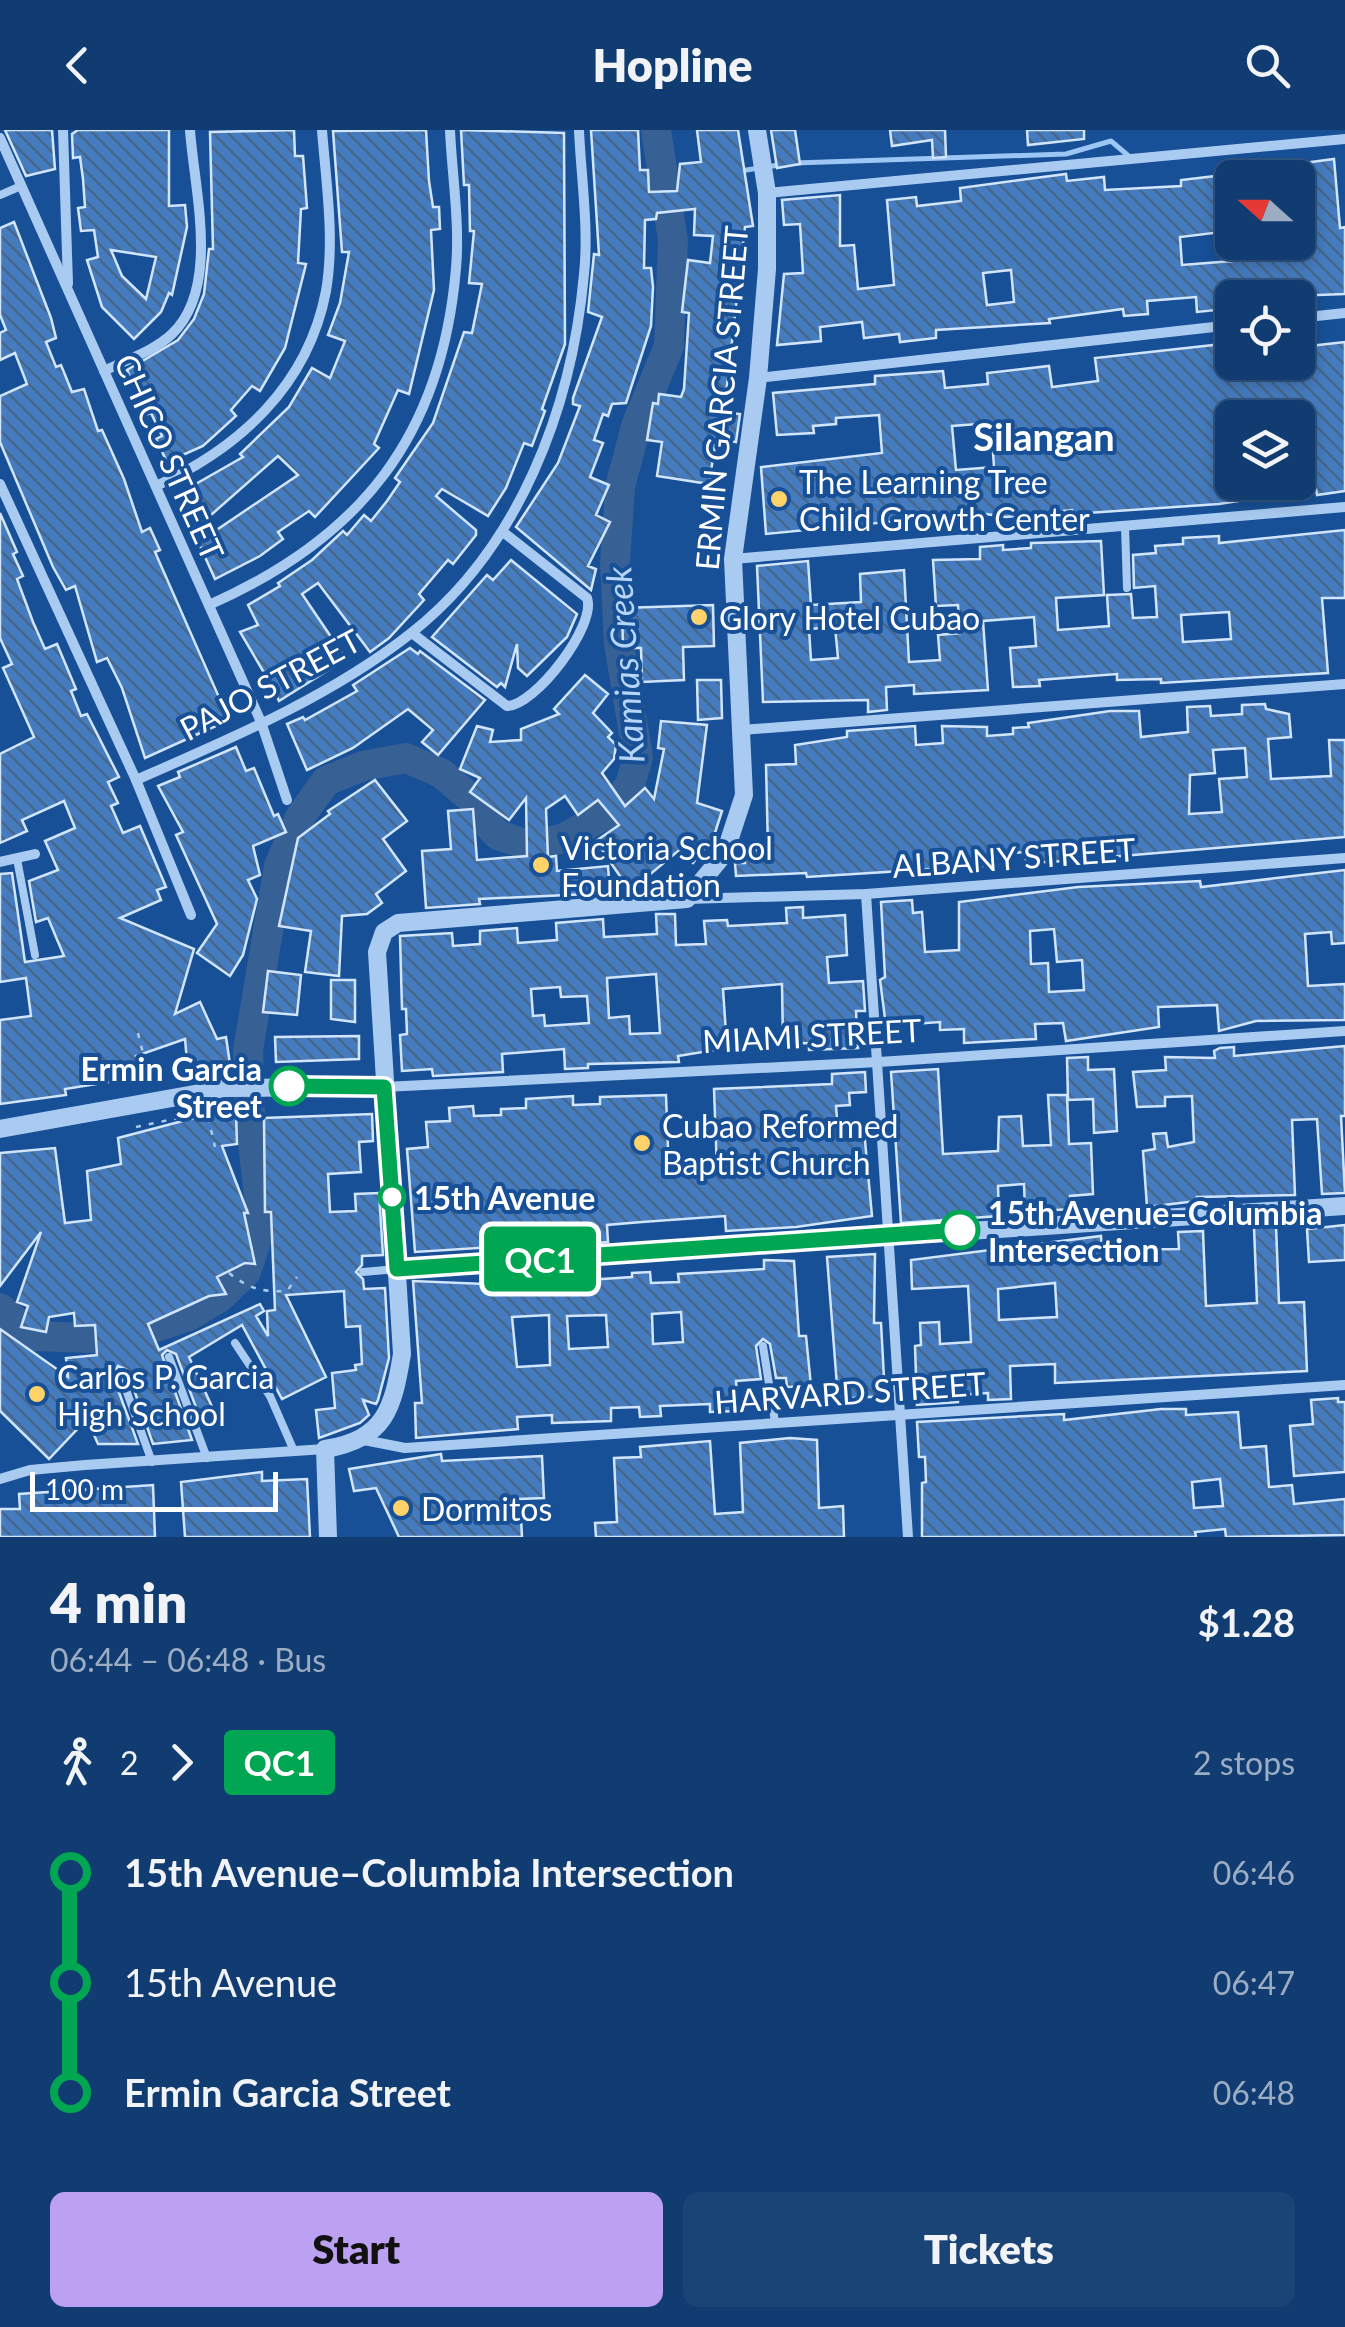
<!DOCTYPE html>
<html lang="en">
<head>
<meta charset="utf-8">
<style>
	:root { --surface:#113c71; --page:#1a4376; --text:#f1f3f6; --muted:#9cadc3; --line:#305684; --accent:#bca0f2 }
	body { margin:0; font-family:Lato,sans-serif; background:var(--page); color:var(--text); height:100vh; display:flex; flex-direction:column; font-size:38px; white-space:nowrap }
	* { box-sizing:border-box; margin:0 }
	p { font-size:32px; color:var(--muted) }
	.icon { flex:none; width:55px; height:55px; fill:none; stroke:currentColor; stroke-width:2; stroke-linecap:round; stroke-linejoin:round }
	.map { position:relative; height:1407px; overflow:hidden }
	.details { display:flex; flex-direction:column; background:var(--surface); flex:1 }
	.details>* { flex:none }
	.badge { padding:0 20px; border-radius:8px; font-size:35px; line-height:65px }
	.needle { width:65px; rotate:291deg }
	.tools { position:absolute; left:1215px; top:30px; display:grid; gap:20px }
	.tools a { display:grid; place-items:center; width:100px; height:100px; border-radius:15px; background:var(--surface); box-shadow:0 5px 15px #0003,0 0 0 2px var(--line); font-size:50px }
	.scale { position:absolute; left:30px; bottom:25px; width:248px; box-sizing:border-box; padding-left:10px; border:5px solid #fff; border-top:0; font-size:28px; line-height:35px; white-space:nowrap; color:#fff; -webkit-text-stroke:8px #175097; paint-order:stroke }
	.map>.badge { position:absolute; translate:-50% -50%; box-shadow:0 0 0 5px #fff }
	.legs { display:flex; align-items:center; gap:15px; height:110px; padding:0 50px; font-size:32px }
	.legs p { margin-inline-start:auto }
	.summary { display:flex; align-items:center; justify-content:space-between; height:170px; padding:0 50px }
	h1 { font-size:55px; font-weight:800; line-height:75px }
	.cta { display:flex; gap:20px; margin-top:auto; padding:20px 50px }
	.cta a { flex:1; height:115px; border-radius:15px; background:var(--accent); color:#111; font-size:40px; font-weight:800; line-height:115px; text-align:center }
	.cta a+a { background:var(--page); color:var(--text) }
	ul { padding:0 50px; list-style:none }
	li { display:flex; align-items:center; gap:35px; height:110px; font-size:38px }
	li i { display:grid; place-items:center; width:15px; height:100%; margin:0 12px; background:currentColor }
	li i::after { content:''; width:25px; height:25px; margin:-12px; border:8px solid; border-radius:50%; background:var(--surface) }
	li p { margin-inline-start:auto }
	li:first-child i { background:linear-gradient(#0000 50%,currentColor 0) }
	li:last-child i { background:linear-gradient(currentColor 50%,#0000 0) }
	header { display:flex; justify-content:space-between; align-items:center; height:130px; padding:0 50px; background:var(--surface); font-size:45px; font-weight:800 }
	.map>svg:first-child { display:block }
</style>
</head>
<body>
<header><svg class="icon" aria-label="back" viewBox="0 0 24 24"><path d="M15 5l-7 7 7 7"/></svg>Hopline<svg class="icon" aria-label="search" viewBox="0 0 24 24"><circle cx="10" cy="10" r="6"/><path d="M15 15l6 6"/></svg></header>
<div class="map">
<svg width="1345" height="1407" viewBox="0 0 1345 1407">
	<defs>
		<pattern id="building-back-hatch" width="6" height="6" patternUnits="userSpaceOnUse" patternTransform="scale(2.5)"><rect width="6" height="6" fill="#447cbf"/><path d="M-1 5l2 2M0 0l6 6M5-1l2 2" fill="none" stroke="#48668b"/></pattern>
	</defs>
	<rect width="100%" height="100%" fill="#175097"/>
	<g fill="none" stroke-linecap="round" stroke-linejoin="round">
		<g stroke="#9cc6f4" stroke-width="5">
			<polyline points="795,33 1066,24 1111,11 1131,28"/>
			<polyline points="740,41 779,35"/>
			<polyline points="664,54 680,51"/>
		</g>
		<polyline stroke="#376094" stroke-width="30" points="0,1178 33,1206 119,1209 189,1186 219,1168 246,1142 262,1093 250,986 248,920 279,736 300,687 326,651 363,636 406,628 441,643 474,671 482,688 498,705 530,716 564,708 605,685 630,655 638,627 619,514 615,433 620,357 636,296 669,216 673,110 656,0"/>
	</g>
	<g fill="url(#building-back-hatch)" stroke="#d1e5fc" stroke-width="2.5" fill-rule="evenodd">
		<polygon points="5,0 52,0 55,39 26,46"/>
		<path d="M78,0H169V76L185,75L187,97L172,165L169,163L161,182L134,209L102,177L87,130L98,127L94,100L81,101L78,78L85,77L83,49L80,27L73,28L72,4ZM111,120L156,127L146,169L122,146Z"/>
		<polygon points="294,0 295,26 303,26 307,78 301,79 298,133 306,134 285,218 260,261 252,256 231,280 236,286 203,316 167,332 156,309 162,306 151,283 146,285 127,240 178,210 194,189 204,164 209,119 213,119 210,2"/>
		<path d="M426,0L429,51L433,77H439L440,99L431,100L434,160L409,264L398,260L374,314L379,318L315,387L309,381L278,402L283,409L260,426L215,449L181,374L185,372L180,363L243,327L240,324L289,277L312,238L330,248L345,211L328,205L340,173L349,122H342L333,1ZM278,326L298,345L212,403L203,392Z"/>
		<polygon points="461,0 564,3 565,214 542,279 545,281 532,316 524,313 506,358 488,386 442,359 436,366 476,400 476,405 453,434 448,430 419,464 424,470 389,508 370,522 318,453 302,464 346,529 279,571 275,563 270,565 262,548 266,546 240,502 258,495 248,475 280,456 278,453 312,430 343,401 347,405 364,385 371,391 387,371 400,352 395,348 433,293 464,202 472,203 482,154 469,153 474,101 470,101 469,55 464,55"/>
		<polygon points="591,0 638,0 640,40 648,40 649,62 677,61 680,34 701,32 697,0 738,0 753,96 745,97 724,282 740,284 736,312 716,309 709,354 657,346 662,312 647,310 653,273 658,274 659,264 681,267 684,259 689,183 682,182 688,130 710,133 713,106 694,105 695,79 657,83 656,89 645,90 644,138 651,138 653,157 651,196 626,273 612,274 608,286 603,284 594,310 603,313 590,347 609,355 596,385 610,392 588,436 596,439 591,460 516,397 558,333 580,276 573,274 573,268 602,187 588,182 594,124 599,125"/>
		<polygon points="771,0 795,0 800,34 777,38"/>
		<polygon points="890,0 945,0 946,27 933,28 932,10 892,16"/>
		<polygon points="1027,0 1084,0 1084,9 1028,15"/>
		<path d="M1334,29L1340,98L1345,97V164L1232,168L1226,169L1227,179L1197,182L1196,167L1147,171L1148,184L1124,186L1123,179L1049,189L1050,193L936,200V208L900,212L899,204L864,208L862,192L820,197L821,211L777,215L784,144L803,143L800,94L784,95L782,70L840,65V116L854,115L858,159L894,155L887,70L916,67L917,76L961,71L960,58L1066,44L1067,51L1104,47L1105,60L1181,56V50L1216,46L1222,102L1180,107L1182,135L1232,131L1231,121L1258,118V112H1298V48H1260L1259,39ZM1011,140L1014,172L987,175L983,143Z"/>
		<polygon points="14,92 51,188 56,208 46,212 56,237 61,235 72,262 84,259 98,301 102,300 124,349 142,402 150,398 160,420 155,422 229,590 145,628 122,558 107,528 97,532 75,456 66,460 53,437 0,312 0,266 27,254 15,223 0,230 0,203 6,200 0,185 0,98"/>
		<path d="M1345,212V361L1317,365L1316,359L1219,374L1073,384L1072,380L1006,387L979,383L766,404L761,337L882,323L879,285L836,288V294L813,296L814,303L777,305L773,263L875,254V246L943,241L945,258L988,254L987,243L1049,236L1052,257L1098,251L1095,228L1232,213V232H1298L1301,217ZM1232,288H1298V352H1232ZM991,293L994,337L956,340L952,296Z"/>
		<polygon points="0,383 17,422 13,424 23,446 17,449 33,492 45,519 57,514 76,559 71,561 81,586 87,584 119,647 108,652 118,673 111,676 123,703 140,696 166,757 157,760 161,770 120,788 194,819 175,884 200,872 217,909 226,907 230,934 220,939 188,942 185,909 136,926 140,947 65,959 66,965 0,974 0,890 31,886 26,848 0,852 0,744 12,743 25,832 64,826 48,788 36,792 29,751 58,740 45,711 75,698 64,671 22,690 27,701 0,713 0,624 34,607 3,538 12,534 0,508"/>
		<path d="M1345,400V468H1322L1328,543L1161,553V549L1117,550V544L1039,550L1040,556L1013,557L1010,518L1036,516L1034,487L983,491L988,560L914,564V555L886,557L887,580L868,582V570L763,572L757,436L808,431L811,475L861,472L860,444L904,440L909,532L940,530L938,505L960,503L958,475L936,476L933,430L980,429V417L1003,415V420L1031,418V413L1101,411L1104,465L1056,468L1058,500L1109,496L1107,465L1131,464L1133,488L1157,487L1155,456L1134,458L1133,425L1156,423L1155,416L1183,414V408L1219,406V413ZM1229,482L1231,509L1183,512L1181,485ZM835,497L838,528L811,530L809,499Z"/>
		<polygon points="511,430 577,484 567,507 527,546 518,538 517,514 505,557 501,553 497,557 432,507 487,445 493,450"/>
		<polygon points="713,475 714,516 683,517 684,550 642,552 641,518 623,518 622,478"/>
		<polygon points="410,518 418,524 420,521 485,570 438,625 422,612 433,600 408,579 353,618 307,640 287,594 303,587 305,590 357,561 353,555"/>
		<polygon points="585,545 608,564 593,583 612,603 608,607 616,615 614,629 602,643 625,676 645,658 654,669 664,619 658,618 661,591 707,595 697,673 722,681 714,706 693,733 678,721 630,761 596,711 619,695 598,670 578,685 565,666 546,679 548,727 556,726 557,741 608,736 610,763 479,769 480,774 426,778 422,721 451,719 448,681 473,679 477,730 527,726 526,668 509,690 470,662 480,648 460,639 477,596 493,600 490,612 521,610 521,599 559,584 554,579"/>
		<polygon points="697,550 721,550 722,588 698,590"/>
		<path d="M1265,574L1266,579L1289,584L1291,607L1268,609L1271,649L1331,646L1329,610H1345V707L1051,732H1026V722L996,724L997,735L807,747L806,743L736,746L735,733H745L744,720L768,719L766,635L796,634L795,615L847,607V601L915,596L916,615L943,613L942,596L987,597V606L1013,604V598L1029,597L1028,593L1110,581H1139L1141,607L1168,604L1188,602L1187,577L1210,576L1211,586L1242,584V575ZM1245,618L1247,647L1219,649L1222,682L1189,684L1190,645L1215,643L1213,620Z"/>
		<polygon points="236,617 246,641 254,638 274,686 278,684 286,702 253,716 260,745 248,750 257,769 243,825 230,846 197,823 217,794 176,705 183,702 158,656 180,647 178,642"/>
		<polygon points="375,650 407,691 383,709 406,741 376,764 382,773 367,784 342,786 339,846 305,842 311,801 279,796 298,708 330,684 328,681"/>
		<path d="M1345,740V813L1332,814L1331,802L1305,804L1308,856L1345,854V890L1256,891L1219,901L1217,875L1158,877L1159,897L1066,911L1063,893L1035,894L1036,909L964,913V899L940,900V892L886,896L880,850L885,847L881,772L912,770L913,783L922,782L925,822L959,820V772L1078,757L1200,751L1201,757ZM1054,799L1057,832L1082,830L1084,860L1049,862L1048,833L1031,834L1030,801Z"/>
		<path d="M803,777V788L845,785L847,825L827,827L829,853L863,851L865,881H856L858,918L809,920V913L783,914L782,854L723,859L727,918L678,926L679,932L588,934V938L565,939L564,919L502,924L503,942L433,946L432,939L402,941L400,905L407,904L406,879H402L400,806L452,803L453,816L480,814V801L517,798L518,813L557,810L556,793L603,789L604,807L657,804L656,784H675L676,815L706,814L704,791L727,790L728,796L787,793L786,778ZM656,844L660,903L630,904L629,886L609,888L607,848ZM560,857L561,867L587,866L589,893L545,896L544,885L533,886L531,859Z"/>
		<polygon points="268,841 301,845 297,885 263,882"/>
		<polygon points="331,850 355,850 355,892 331,889"/>
		<polygon points="359,906 359,929 276,932 275,907"/>
		<polygon points="1345,916 1345,986 1341,986 1345,1063 1322,1064 1317,989 1292,990 1295,1065 1197,1067 1197,1071 1147,1077 1143,1021 1155,1019 1153,1004 1166,1003 1168,1017 1194,1012 1192,966 1165,967 1165,976 1137,977 1133,942 1166,940 1165,927 1215,928 1214,921 1220,918 1234,917 1234,926"/>
		<polygon points="1088,927 1088,940 1114,939 1117,1001 1094,1003 1093,969 1068,970 1067,928"/>
		<polygon points="938,939 943,1024 998,1021 999,987 1021,986 1023,1016 1051,1015 1048,965 1067,965 1069,1014 1091,1013 1093,1064 1070,1066 1071,1079 1025,1082 1024,1054 998,1056 999,1086 901,1093 891,942"/>
		<polygon points="865,942 866,962 849,963 850,975 836,976 838,1001 864,1000 872,1086 796,1097 726,1101 725,1086 642,1092 607,1095 608,1112 584,1114 583,1099 525,1103 526,1115 415,1122 407,1019 428,1017 426,992 450,991 449,978 473,976 474,986 501,985 501,979 526,978 526,969 573,966 573,975 600,974 600,967 666,965 669,1045 717,1041 714,959 832,954 832,944"/>
		<polygon points="213,983 236,983 237,1014 222,1016 248,1083 244,1083 255,1134 245,1133 217,1147 226,1164 209,1166 148,1194 159,1220 260,1174 264,1181 256,1186 268,1206 267,1181 275,1180 271,1082 265,1082 264,988 372,984 373,1011 359,1012 361,1042 328,1044 330,1082 356,1081 355,1064 379,1063 383,1125 362,1126 362,1135 356,1142 363,1149 364,1159 385,1158 389,1228 378,1270 376,1274 363,1270 369,1285 360,1293 319,1308 316,1280 335,1278 332,1243 356,1240 355,1235 362,1234 360,1196 346,1197 344,1161 286,1165 326,1247 282,1269 242,1195 189,1227 214,1281 200,1288 176,1224 167,1220 162,1225 192,1310 153,1314 127,1240 118,1236 113,1246 138,1314 98,1314 87,1289 49,1329 0,1281 0,1199 68,1247 66,1228 97,1225 95,1195 75,1196 74,1183 49,1187 46,1202 21,1197 28,1176 17,1172 41,1102 0,1156 0,1023 55,1018 65,1093 91,1090 87,1041 121,1034 118,1008"/>
		<polygon points="1345,1095 1345,1130 1309,1132 1307,1099"/>
		<path d="M1276,1096L1279,1173L1304,1172L1307,1241L1055,1253V1234L1010,1236L1011,1269L988,1270V1263L958,1265V1272L917,1275L915,1216L921,1215L920,1193L939,1192L940,1214L971,1212L968,1156L912,1159L911,1130L1101,1106L1102,1120L1179,1119L1178,1102L1203,1101L1206,1176L1257,1173L1254,1097ZM1055,1153L1057,1187L999,1190L998,1159Z"/>
		<polygon points="875,1124 874,1193 881,1193 885,1266 838,1269 827,1127"/>
		<path d="M764,1130L794,1131L799,1206H806L811,1256L787,1257L786,1248H776L770,1214L763,1209L756,1216L761,1249L736,1251L738,1281L710,1282V1274L660,1276L661,1286L640,1287L639,1277L611,1278V1291L552,1293V1285L517,1287L518,1299L416,1308L415,1273H422L413,1151L510,1155L632,1147V1143L650,1142L651,1153L679,1152L678,1144L764,1139ZM681,1182L683,1212L653,1214L652,1184ZM549,1185L550,1235L517,1237L512,1187ZM606,1185L608,1217L569,1219L567,1186Z"/>
		<polygon points="1338,1268 1338,1272 1345,1272 1345,1342 1294,1346 1290,1296 1313,1294 1311,1270"/>
		<path d="M1161,1279H1186V1285L1238,1282L1241,1318L1266,1316L1269,1357L1292,1355L1294,1374L1345,1369V1405L1226,1407L1225,1399L1195,1402L1196,1407H922V1353L926,1352L925,1327H919L917,1292L1064,1284V1290ZM1220,1349L1223,1376L1194,1378L1192,1352Z"/>
		<polygon points="790,1308 817,1310 819,1378 843,1376 844,1407 596,1407 595,1393 617,1392 614,1328 641,1327 640,1317 710,1311 715,1384 743,1382 740,1313"/>
		<polygon points="441,1324 442,1331 542,1326 544,1368 520,1369 522,1407 399,1407 376,1358 354,1361 349,1339"/>
		<polygon points="262,1342 262,1351 307,1349 310,1407 185,1407 181,1352"/>
		<polygon points="153,1355 155,1407 0,1407 0,1379 20,1379 19,1364"/>
	</g>
	<g fill="none" stroke-linecap="round" stroke-linejoin="round">
		<g stroke="#aacbf1" stroke-width="2.5" stroke-dasharray="5 8" stroke-linecap="butt">
			<polyline points="138,903 150,952"/>
			<polyline points="136,997 207,982 215,1017"/>
			<path d="M229,1143C249,1159 262,1162 287,1161L297,1147"/>
		</g>
		<g stroke="#aacbf1" stroke-width="8">
			<polyline points="0,65 21,56"/>
			<polyline points="1125,396 1127,458"/>
			<polyline points="17,729 35,825"/>
			<polyline points="363,1142 397,1139"/>
			<polyline points="235,1213 270,1266 294,1321"/>
			<polyline points="763,1216 775,1292"/>
			<polyline points="169,1227 207,1328"/>
			<polyline points="120,1243 152,1332"/>
		</g>
		<g stroke="#aacbf1" stroke-width="10">
			<polyline points="63,0 68,154"/>
			<polyline points="0,8 261,592 287,670"/>
			<polyline points="767,63 1345,9"/>
			<polyline points="1298,188 1345,183"/>
			<path d="M104,241C126,230 154,221 172,204C221,157 194,59 190,0"/>
			<polyline points="758,248 1232,195"/>
			<polyline points="0,354 136,650 191,785"/>
			<path d="M156,356C239,318 308,256 326,161C335,109 326,52 322,0"/>
			<polyline points="733,429 1345,377"/>
			<path d="M209,475C361,408 442,306 456,138C460,93 452,45 450,0"/>
			<path d="M412,503L507,576C535,576 597,495 587,468L503,402"/>
			<polyline points="741,600 1345,554"/>
			<path d="M136,650C230,609 330,567 410,504C519,419 572,278 584,144C589,98 581,47 579,0"/>
			<polyline points="0,732 35,724"/>
			<polyline points="866,764 908,1407"/>
			<polyline points="687,769 866,764 1345,728"/>
			<polyline points="384,957 879,932 1345,901"/>
			<polyline points="359,1309 405,1318 1345,1255"/>
			<polyline points="0,1349 30,1340 85,1335 325,1319"/>
		</g>
		<g stroke="#aacbf1" stroke-width="18">
			<polyline points="0,999 228,958 384,957"/>
			<polyline points="397,1139 1345,1076"/>
			<path d="M328,1407L325,1319C386,1309 393,1278 402,1224L377,822L384,802L398,793L687,769L725,723L744,665L733,429L758,248L767,139V63L757,0"/>
		</g>
	</g>
	<g fill="none" stroke-linecap="round" stroke-linejoin="round">
		<defs>
			<polyline id="line-1" points="289,956 384,957 397,1139 960,1100"/>
		</defs>
		<use href="#line-1" stroke="#fff" stroke-width="22"/>
		<use href="#line-1" stroke="#00a651" stroke-width="15"/>
	</g>
	<g fill="#ffd26a" stroke="#175097" stroke-width="4">
		<circle cx="779" cy="369" r="10"/>
		<circle cx="699" cy="487" r="10"/>
		<circle cx="541" cy="735" r="10"/>
		<circle cx="642" cy="1013" r="10"/>
		<circle cx="37" cy="1264" r="10"/>
		<circle cx="401" cy="1378" r="10"/>
	</g>
	<g fill="#fff" stroke="#00a651" stroke-width="5">
		<circle cx="289" cy="956" r="18"/>
		<circle cx="392" cy="1067" r="12"/>
		<circle cx="960" cy="1100" r="18"/>
	</g>
	<g text-anchor="middle" dominant-baseline="central" stroke-width="8" stroke-linejoin="round" paint-order="stroke">
		<g font-size="32" fill="#fff" stroke="#175097">
			<text transform="translate(721 268) rotate(-85)">ERMIN GARCIA STREET</text>
			<text transform="translate(170 327) rotate(66)">CHICO STREET</text>
			<text transform="translate(270 554) rotate(-28)">PAJO STREET</text>
			<text transform="translate(1014 727) rotate(-4)">ALBANY STREET</text>
			<text transform="translate(812 905) rotate(-3)">MIAMI STREET</text>
			<text transform="translate(850 1262) rotate(-4)">HARVARD STREET</text>
		</g>
		<g font-size="32" fill="#fff" stroke="#175097" text-anchor="start">
			<text x="799" y="351">The Learning Tree<tspan x="799" dy="37">Child Growth Center</tspan></text>
			<text x="719" y="487">Glory Hotel Cubao</text>
			<text x="561" y="717">Victoria School<tspan x="561" dy="37">Foundation</tspan></text>
			<text x="662" y="995">Cubao Reformed<tspan x="662" dy="37">Baptist Church</tspan></text>
			<text x="57" y="1246">Carlos P. Garcia<tspan x="57" dy="37">High School</tspan></text>
			<text x="421" y="1378">Dormitos</text>
		</g>
		<g font-size="32" font-weight="bold" fill="#fff" stroke="#175097" text-anchor="start">
			<text x="262" y="938" text-anchor="end">Ermin Garcia<tspan x="262" dy="37">Street</tspan></text>
			<text x="414" y="1067">15th Avenue</text>
			<text x="988" y="1082">15th Avenue–Columbia<tspan x="988" dy="37">Intersection</tspan></text>
		</g>
		<g font-size="35" font-style="italic" fill="#b6d5f8" stroke="#175097">
			<text transform="translate(624 535) rotate(-94)">Kamias Creek</text>
		</g>
		<g font-size="38" font-weight="bold" fill="#fff" stroke="#175097">
			<text x="1044" y="306">Silangan</text>
		</g>
	</g>
</svg>
<div class="tools">
<a><svg class="needle" viewBox="-14 -14 28 28"><path d="M0-13l5 13h-10z" fill="#e53935"/><path d="M0 13l5-13h-10z" fill="#9cadc3"/></svg></a>
<a><svg class="icon" aria-label="locate" viewBox="0 0 24 24"><circle cx="12" cy="12" r="6"/><path d="M12 2v4M12 18v4M2 12h4M18 12h4"/></svg></a>
<a><svg class="icon" aria-label="layers" viewBox="0 0 24 24"><path d="M12 4l9 5-9 5-9-5zM3 14l9 5 9-5"/></svg></a>
</div>
<div class="scale">100 m</div>
<b class="badge" style="left:540px;top:1129px;background:#00a651;color:#fff">QC1</b>
</div>
<section class="details">
<div class="summary"><div><h1>4 min</h1><p>06:44 – 06:48 · Bus</p></div><b>$1.28</b></div>
<div class="legs"><svg class="icon" aria-label="walk" viewBox="0 0 24 24"><circle cx="13" cy="4" r="2"/><path d="M13 8l-2 6 4 7M11 14l-3 7M7 12l3-4h3l4 4"/></svg>2<svg class="icon" aria-label="forward" viewBox="0 0 24 24"><path d="M9 5l7 7-7 7"/></svg><b class="badge" style="background:#00a651;color:#fff">QC1</b><p>2 stops</p></div>
<ul>
<li><i style="color:#00a651"></i><b>15th Avenue–Columbia Intersection</b><p>06:46</p></li>
<li><i style="color:#00a651"></i><span>15th Avenue</span><p>06:47</p></li>
<li><i style="color:#00a651"></i><b>Ermin Garcia Street</b><p>06:48</p></li>
</ul>
<div class="cta"><a>Start</a><a>Tickets</a></div>
</section>
</body>
</html>
